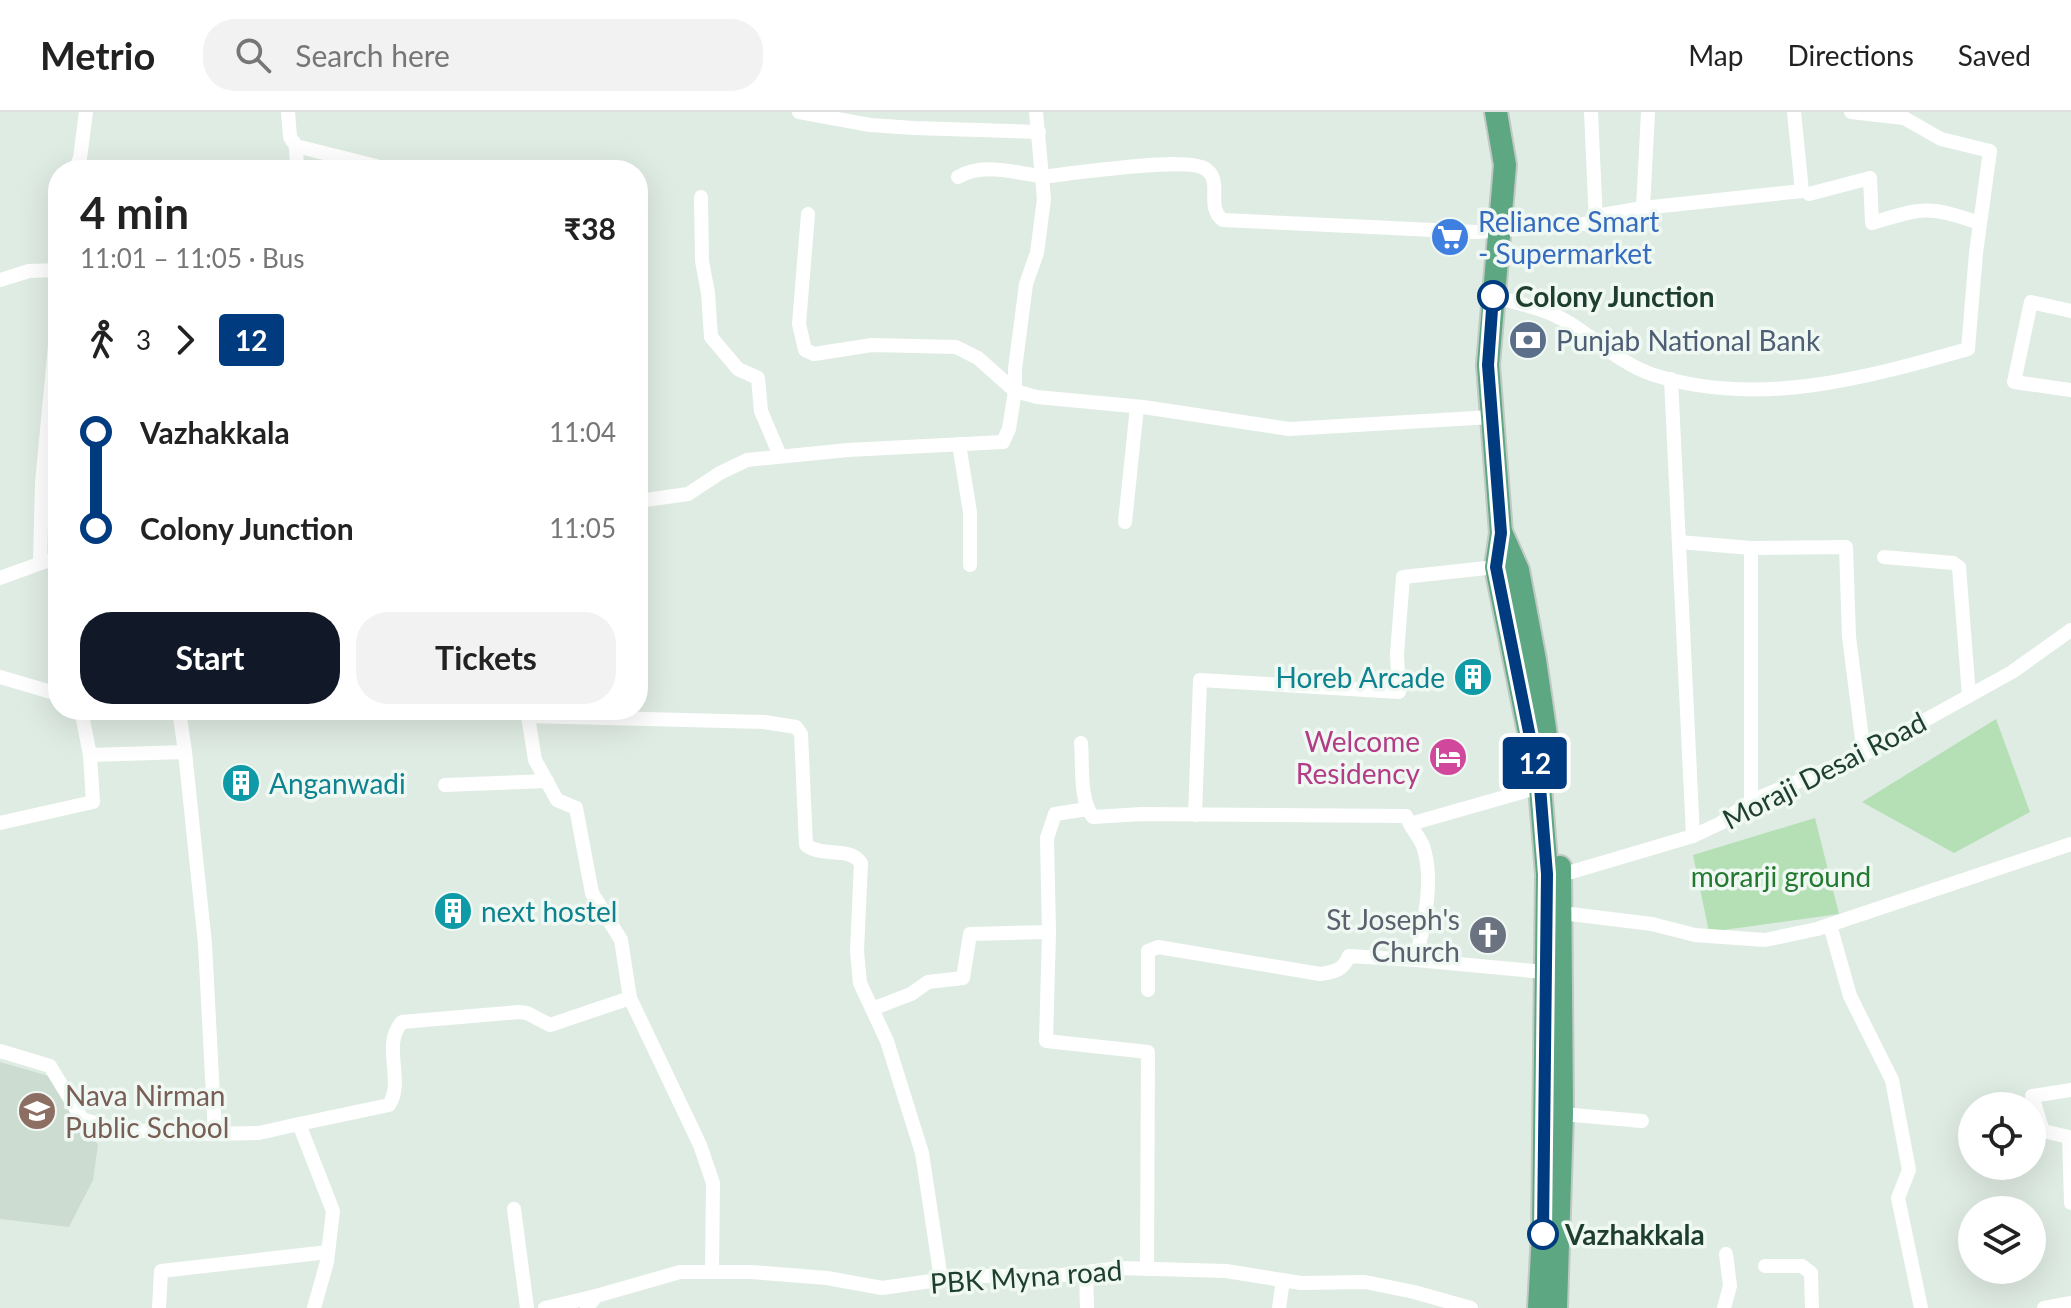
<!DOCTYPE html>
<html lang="en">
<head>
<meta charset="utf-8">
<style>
	:root { --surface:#fff; --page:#f2f2f2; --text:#222; --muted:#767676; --line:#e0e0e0; --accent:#111827 }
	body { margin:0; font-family:Lato,sans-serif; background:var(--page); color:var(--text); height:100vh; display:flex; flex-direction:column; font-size:30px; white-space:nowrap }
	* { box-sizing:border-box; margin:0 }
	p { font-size:26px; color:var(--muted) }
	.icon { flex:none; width:44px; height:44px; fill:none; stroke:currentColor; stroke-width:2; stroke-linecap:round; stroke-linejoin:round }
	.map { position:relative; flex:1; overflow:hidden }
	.side { position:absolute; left:48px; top:48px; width:600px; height:560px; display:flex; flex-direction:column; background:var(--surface); border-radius:32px; box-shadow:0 8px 32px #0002 }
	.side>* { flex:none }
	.badge { padding:0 16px; border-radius:6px; font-size:28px; line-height:52px }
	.fabs { position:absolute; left:1958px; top:980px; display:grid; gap:16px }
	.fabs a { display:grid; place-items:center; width:88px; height:88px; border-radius:50%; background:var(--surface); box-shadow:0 8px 32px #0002; font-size:40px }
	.map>.badge { position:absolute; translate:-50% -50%; box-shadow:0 0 0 4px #fff }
	.legs { display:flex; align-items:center; gap:12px; height:88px; padding:0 32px; font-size:26px }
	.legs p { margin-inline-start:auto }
	.summary { display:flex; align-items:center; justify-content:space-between; height:136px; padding:0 32px }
	h1 { font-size:44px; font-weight:700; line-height:60px }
	.primary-button { display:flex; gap:16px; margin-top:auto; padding:16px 32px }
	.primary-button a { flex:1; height:92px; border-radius:32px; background:var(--accent); color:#fff; font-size:32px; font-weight:700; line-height:92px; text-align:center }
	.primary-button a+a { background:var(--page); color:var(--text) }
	ul { padding:0 32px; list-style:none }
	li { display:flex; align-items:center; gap:28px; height:96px; font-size:30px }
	li i { display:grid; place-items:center; width:12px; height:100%; margin:0 10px; background:currentColor }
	li i::after { content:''; width:20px; height:20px; margin:-10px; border:6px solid; border-radius:50%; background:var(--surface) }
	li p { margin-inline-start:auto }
	li:first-child i { background:linear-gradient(#0000 50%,currentColor 0) }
	li:last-child i { background:linear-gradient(currentColor 50%,#0000 0) }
	header { display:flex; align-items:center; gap:48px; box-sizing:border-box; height:112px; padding:0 40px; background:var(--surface); border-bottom:2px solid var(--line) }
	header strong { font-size:38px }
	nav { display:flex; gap:44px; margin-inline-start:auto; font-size:28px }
	.search { width:560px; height:72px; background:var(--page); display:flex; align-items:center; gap:20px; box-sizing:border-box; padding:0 28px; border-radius:32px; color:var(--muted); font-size:30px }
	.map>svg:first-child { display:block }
</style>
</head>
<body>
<header>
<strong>Metrio</strong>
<div class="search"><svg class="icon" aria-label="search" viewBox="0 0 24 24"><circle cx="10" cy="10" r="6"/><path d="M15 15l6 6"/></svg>Search here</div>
<nav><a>Map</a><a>Directions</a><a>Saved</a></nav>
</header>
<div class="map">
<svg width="2071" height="1196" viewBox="0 0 2071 1196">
	<rect width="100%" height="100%" fill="#dfece3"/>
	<polygon fill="#cddcd1" points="0,950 52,965 98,1033 93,1068 69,1115 0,1107"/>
	<g fill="#b5e0b6">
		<polygon points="1996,607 2030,700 1954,741 1862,690"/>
		<polygon points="1815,706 1839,802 1709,820 1693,743"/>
	</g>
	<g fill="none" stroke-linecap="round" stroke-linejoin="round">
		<defs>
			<g id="primary">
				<polyline points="1496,0 1505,53 1488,253 1501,421 1496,455 1540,675 1547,762 1543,1122 1539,1196"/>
				<polyline points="1502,422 1518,458 1535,548 1552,665"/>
				<polyline points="1556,1196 1562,1002 1560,755"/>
			</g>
		</defs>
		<use href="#primary" stroke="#c0c9c4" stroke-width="26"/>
		<g stroke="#fff" stroke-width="14">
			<polyline points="288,0 290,25 296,34 392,58"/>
			<polyline points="799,0 870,13 914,16 1039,20"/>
			<polyline points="1648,0 1643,96 1802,79 1794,0"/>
			<polyline points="296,34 297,58"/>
			<polyline points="75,58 80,46 86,0"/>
			<path d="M958,65C983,50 1014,61 1042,64C1051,65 1063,62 1072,61C1096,59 1191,44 1207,58C1223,71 1205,95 1223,108L1476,120L1596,111L1591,0"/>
			<path d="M1809,82L1870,66L1872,111C1922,96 1929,93 1979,111"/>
			<polyline points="701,85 702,149 708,181 711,225 738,257 758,266 761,299 780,344"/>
			<polyline points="808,102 799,212 805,238 814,242 872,233 956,235 978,246 1015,279 1037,285 1143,295 1289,317 1492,305"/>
			<polyline points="1596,104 1643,96"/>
			<polyline points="0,168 29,159 58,158"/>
			<path d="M1493,184C1512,190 1533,194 1552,202C1587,217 1614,249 1651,262C1756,297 1866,266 1968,237L1976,141L1990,39L1941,27L1904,6L1851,0"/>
			<polyline points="2071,199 2031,190 2014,270 2071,278"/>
			<polyline points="1671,267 1693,724"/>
			<polyline points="959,332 970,400 970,453"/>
			<polyline points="638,389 688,382 720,361 747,348 848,338 1003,330 1009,317 1015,279 1015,257 1026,172 1037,141 1044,87 1036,0"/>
			<polyline points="1125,410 1137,295"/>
			<polyline points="1679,430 1751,436 1751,689"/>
			<polyline points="1751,436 1846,435 1849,525 1864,642"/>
			<polyline points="1884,445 1953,451 1959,455 1969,584"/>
			<polyline points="40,451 42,371 58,202"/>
			<polyline points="0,466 58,445"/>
			<polyline points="0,565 58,582"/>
			<polyline points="81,598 90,643 185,640 205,832 215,1022"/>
			<polyline points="179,598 185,640"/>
			<polyline points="527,598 535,648 557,688 576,696 592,781 621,828 630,886 700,1033 713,1071 712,1160"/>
			<path d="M528,604L764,610L796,615L801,622L806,733C824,746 849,734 861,751L857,839L860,871L887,929L922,1041L941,1167"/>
			<path d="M1081,631C1083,654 1079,687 1093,705L1142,702L1406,704L1410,712L1540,675"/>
			<polyline points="445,673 547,669"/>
			<polyline points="1087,697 1055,702 1047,726 1049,820 1046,929 1148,940 1147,1157"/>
			<polyline points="1195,703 1200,568 1399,580 1397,542 1403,465 1496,455"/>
			<polyline points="0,711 93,690 90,643"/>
			<polyline points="1561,763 1693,724 1721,711 1751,689 1864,642 2012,560 2071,518"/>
			<polyline points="1562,801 1652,812 1695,823 1765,828 1817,817 2071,732"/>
			<polyline points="1830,813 1850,884 1892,968 1909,1058 1898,1086 1921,1196"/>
			<polyline points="1416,848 1544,860"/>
			<path d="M1148,878V839L1158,835L1320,862C1335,860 1343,858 1349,844L1416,848C1423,813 1435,769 1423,734C1420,727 1414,719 1410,712"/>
			<polyline points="872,897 911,882 928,870 963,866 970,822 1049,820"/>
			<polyline points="0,939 50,954 82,1007 117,1018 215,1022 259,1021 299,1012 333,1099 327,1150 314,1196"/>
			<polyline points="2071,978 2032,984 2043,1019 2069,1025 2071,1091"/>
			<polyline points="1562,1002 1642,1009"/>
			<path d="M299,1012L389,993C405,968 381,933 402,910L518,900L527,901L550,913L630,886"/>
			<polyline points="514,1097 527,1196"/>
			<polyline points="1765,1154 1802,1154 1811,1161 1812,1196"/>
			<polyline points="1086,1160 1087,1196"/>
			<polyline points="159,1196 161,1159 328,1140"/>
			<polyline points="545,1196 596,1184"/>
			<polyline points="587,1196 596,1184 680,1160 751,1160 827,1166 882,1176 966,1164 1054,1164 1119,1156 1226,1159 1301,1171 1365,1170 1414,1180 1471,1196"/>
			<polyline points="1279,1196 1283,1168"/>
			<polyline points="1724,1196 1730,1174 1726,1142"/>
			<polyline points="2044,1196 2071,1191"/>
		</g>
		<use href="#primary" stroke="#5ea783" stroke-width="22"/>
	</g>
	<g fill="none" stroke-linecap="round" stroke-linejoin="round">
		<defs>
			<polyline id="line-1" points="1493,184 1488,253 1501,421 1496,455 1540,675 1547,762 1543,1122"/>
		</defs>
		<use href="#line-1" stroke="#fff" stroke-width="18"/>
		<use href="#line-1" stroke="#003b80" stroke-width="12"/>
	</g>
	<defs>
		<symbol id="supermarket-disc" viewBox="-11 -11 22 22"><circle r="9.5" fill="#3f7fe0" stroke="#eff8f2"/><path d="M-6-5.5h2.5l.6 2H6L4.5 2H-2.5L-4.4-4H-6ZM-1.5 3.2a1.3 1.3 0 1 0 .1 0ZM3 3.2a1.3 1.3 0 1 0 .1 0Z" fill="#fff"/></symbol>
		<symbol id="bank-disc" viewBox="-11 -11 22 22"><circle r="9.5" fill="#5c6f8a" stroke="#eff8f2"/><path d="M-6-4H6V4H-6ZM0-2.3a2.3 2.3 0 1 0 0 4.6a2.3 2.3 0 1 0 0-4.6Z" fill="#fff"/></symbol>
		<symbol id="building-disc" viewBox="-11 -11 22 22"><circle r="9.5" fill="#0f9aa8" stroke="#eff8f2"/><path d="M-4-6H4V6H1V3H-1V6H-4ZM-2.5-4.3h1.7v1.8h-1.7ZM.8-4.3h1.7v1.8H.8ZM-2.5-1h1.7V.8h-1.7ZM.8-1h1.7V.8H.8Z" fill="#fff"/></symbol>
		<symbol id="hotel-disc" viewBox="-11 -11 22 22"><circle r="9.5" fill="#d1479c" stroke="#eff8f2"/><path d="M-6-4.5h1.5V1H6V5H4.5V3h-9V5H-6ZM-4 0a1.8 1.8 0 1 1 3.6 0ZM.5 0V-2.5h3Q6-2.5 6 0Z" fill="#fff"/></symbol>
		<symbol id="church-disc" viewBox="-11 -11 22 22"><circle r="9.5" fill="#6b7280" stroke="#eff8f2"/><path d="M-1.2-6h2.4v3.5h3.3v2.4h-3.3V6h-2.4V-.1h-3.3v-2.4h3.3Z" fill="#fff"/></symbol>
		<symbol id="school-disc" viewBox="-11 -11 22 22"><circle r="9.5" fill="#8d6e63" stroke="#eff8f2"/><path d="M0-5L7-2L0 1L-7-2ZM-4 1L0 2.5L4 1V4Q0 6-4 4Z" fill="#fff"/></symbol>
	</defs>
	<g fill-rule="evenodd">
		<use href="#supermarket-disc" x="1428" y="103" width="44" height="44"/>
		<use href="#bank-disc" x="1506" y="206" width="44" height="44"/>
		<use href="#building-disc" x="1451" y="543" width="44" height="44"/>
		<use href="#hotel-disc" x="1426" y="623" width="44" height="44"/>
		<use href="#building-disc" x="219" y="649" width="44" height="44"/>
		<use href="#building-disc" x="431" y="777" width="44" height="44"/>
		<use href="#church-disc" x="1466" y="801" width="44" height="44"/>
		<use href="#school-disc" x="15" y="977" width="44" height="44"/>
	</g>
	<g fill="#fff" stroke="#003b80" stroke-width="4">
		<circle cx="1493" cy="184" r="14"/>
		<circle cx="1543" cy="1122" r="14"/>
	</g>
	<g text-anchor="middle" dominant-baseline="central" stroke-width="7" stroke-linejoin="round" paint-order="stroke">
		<g font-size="28" fill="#366cbe" stroke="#eff8f2" text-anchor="start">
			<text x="1478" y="109">Reliance Smart<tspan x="1478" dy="32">- Supermarket</tspan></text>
		</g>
		<g font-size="28" font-weight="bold" fill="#1e3e2e" stroke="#eff8f2" text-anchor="start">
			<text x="1515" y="184">Colony Junction</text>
			<text x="1565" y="1122">Vazhakkala</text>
		</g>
		<g font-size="28" fill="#4e5e75" stroke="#eff8f2" text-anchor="start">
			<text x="1556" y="228">Punjab National Bank</text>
		</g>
		<g font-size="28" fill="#0d838f" stroke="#eff8f2" text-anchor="start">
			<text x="1445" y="565" text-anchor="end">Horeb Arcade</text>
			<text x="269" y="671">Anganwadi</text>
			<text x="481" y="799">next hostel</text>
		</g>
		<g font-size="28" fill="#b23c85" stroke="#eff8f2" text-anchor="end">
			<text x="1420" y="629">Welcome<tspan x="1420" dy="32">Residency</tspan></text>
		</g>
		<g font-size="28" fill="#1e3e2e" stroke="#eff8f2">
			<text transform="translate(1824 658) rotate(-27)">Moraji Desai Road</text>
			<text transform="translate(1026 1164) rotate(-4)">PBK Myna road</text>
		</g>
		<g font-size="28" fill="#247931" stroke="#eff8f2">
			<text x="1781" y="764">morarji ground</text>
		</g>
		<g font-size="28" fill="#5b616d" stroke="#eff8f2" text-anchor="end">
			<text x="1460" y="807">St Joseph's<tspan x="1460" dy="32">Church</tspan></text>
		</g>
		<g font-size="28" fill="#785e54" stroke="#eff8f2" text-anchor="start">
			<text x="65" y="983">Nava Nirman<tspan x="65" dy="32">Public School</tspan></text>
		</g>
	</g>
</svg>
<div class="fabs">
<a><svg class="icon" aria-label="locate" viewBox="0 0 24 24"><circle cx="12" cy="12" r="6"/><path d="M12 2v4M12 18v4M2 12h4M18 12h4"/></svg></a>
<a><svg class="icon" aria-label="layers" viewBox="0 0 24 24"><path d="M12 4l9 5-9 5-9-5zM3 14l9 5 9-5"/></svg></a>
</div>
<b class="badge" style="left:1535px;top:651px;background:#003b80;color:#fff">12</b>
<section class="side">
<div class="summary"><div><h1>4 min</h1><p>11:01 – 11:05 · Bus</p></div><b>₹38</b></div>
<div class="legs"><svg class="icon" aria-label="walk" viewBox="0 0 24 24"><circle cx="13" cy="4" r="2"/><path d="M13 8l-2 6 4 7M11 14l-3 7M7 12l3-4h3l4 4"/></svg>3<svg class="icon" aria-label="forward" viewBox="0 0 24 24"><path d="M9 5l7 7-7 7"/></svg><b class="badge" style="background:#003b80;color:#fff">12</b></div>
<ul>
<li><i style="color:#003b80"></i><b>Vazhakkala</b><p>11:04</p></li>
<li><i style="color:#003b80"></i><b>Colony Junction</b><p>11:05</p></li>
</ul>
<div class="primary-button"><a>Start</a><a>Tickets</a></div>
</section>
</div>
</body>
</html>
